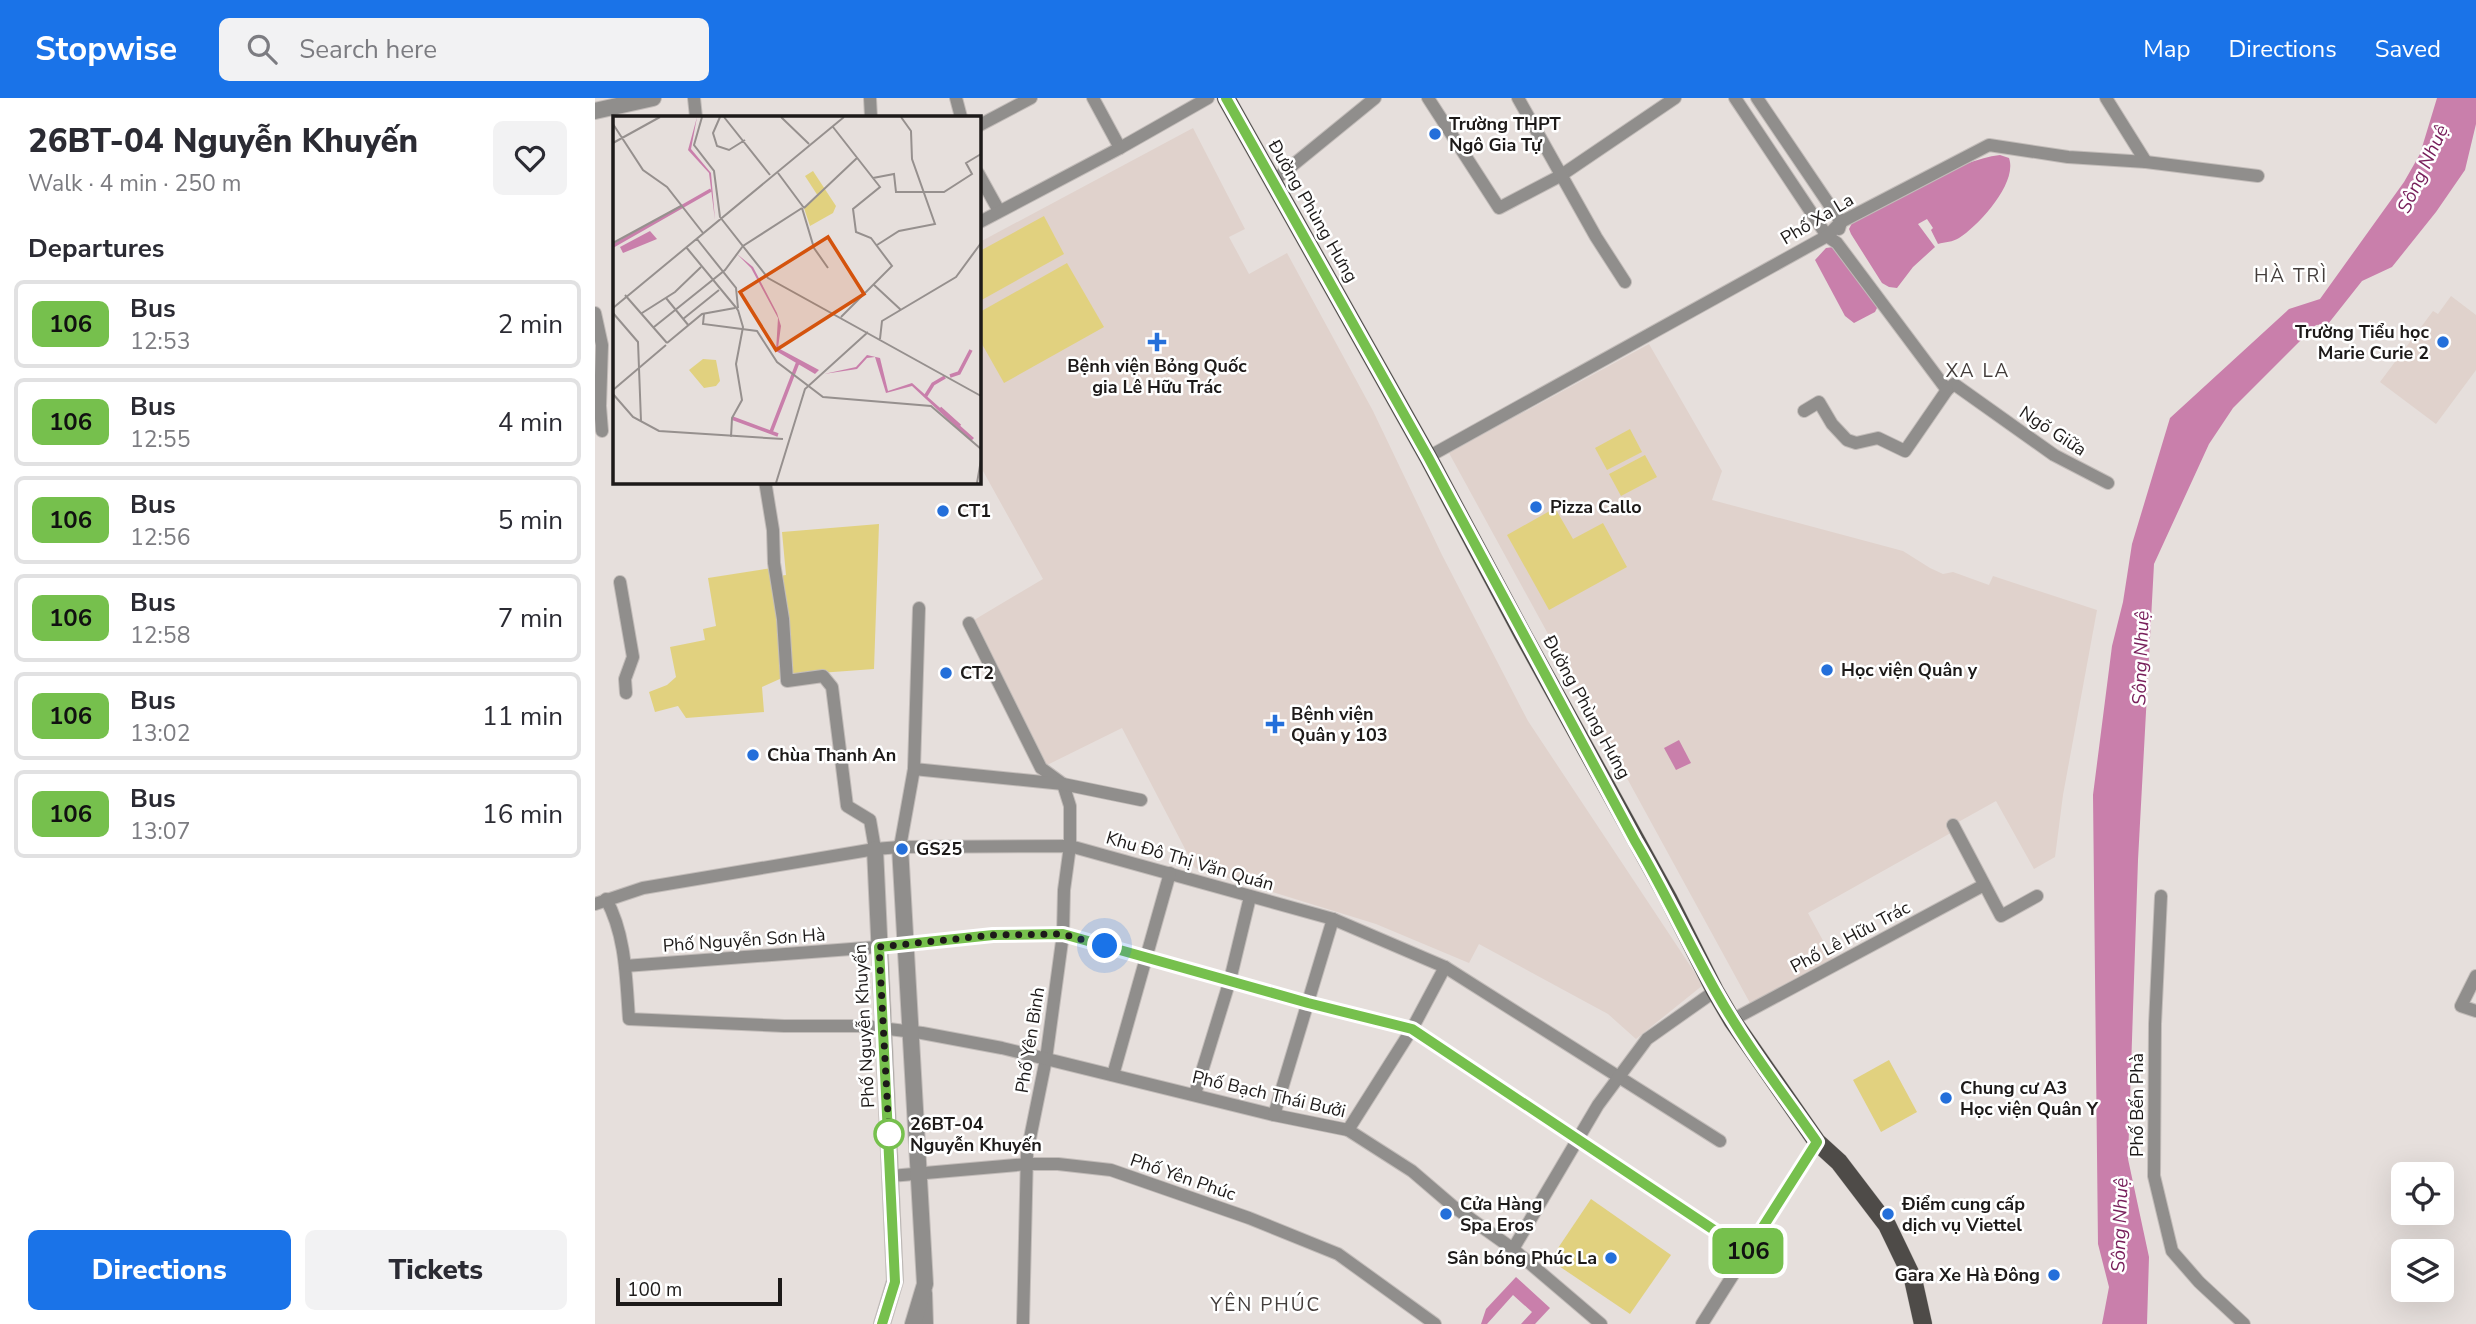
<!DOCTYPE html>
<html lang="en">
<head>
<meta charset="utf-8">
<style>
	:root { --surface:#fff; --page:#f2f2f3; --text:#2b2b33; --muted:#7c7c81; --line:#e1e1e2; --accent:#1a73e8 }
	body { margin:0; font-family:"Nunito Sans",sans-serif; background:var(--page); color:var(--text); height:100vh; display:flex; flex-direction:column; font-size:26px; white-space:nowrap }
	* { box-sizing:border-box; margin:0 }
	p { font-size:23px; color:var(--muted) }
	.icon { flex:none; width:38px; height:38px; fill:none; stroke:currentColor; stroke-width:2; stroke-linecap:round; stroke-linejoin:round }
	.map { position:relative; flex:1; overflow:hidden }
	.panel { display:flex; flex-direction:column; background:var(--surface); width:595px }
	.panel>* { flex:none }
	.badge { padding:0 14px; border-radius:10px; font-size:24px; line-height:46px }
	.fabs { position:absolute; left:1796px; top:1064px; display:grid; gap:14px }
	.fabs a { display:grid; place-items:center; width:63px; height:63px; border-radius:10px; background:var(--surface); box-shadow:0 7px 28px #0002; font-size:35px }
	.scale { position:absolute; left:21px; bottom:18px; width:166px; box-sizing:border-box; padding-left:7px; border:4px solid #1d1a19; border-top:0; font-size:19px; line-height:24px; white-space:nowrap; color:#1d1a19; -webkit-text-stroke:5px #fff; paint-order:stroke }
	.you { position:absolute; width:35px; height:35px; margin:-18px; border:5px solid #fff; border-radius:50%; background:#1a73e8; box-shadow:0 0 0 10px #1a73e833 }
	.map>.badge { position:absolute; translate:-50% -50%; box-shadow:0 0 0 4px #fff }
	h2 { padding:0 28px; font-size:26px; line-height:63px }
	.round { display:grid; place-items:center; flex:none; width:74px; height:74px; border-radius:10px; background:var(--page) }
	.overview { display:flex; align-items:center; justify-content:space-between; height:119px; padding:0 28px }
	h1 { font-size:33px; font-weight:800; line-height:52px }
	.action { display:flex; gap:14px; margin-top:auto; padding:14px 28px }
	.action a { flex:1; height:80px; border-radius:10px; background:var(--accent); color:#fff; font-size:28px; font-weight:800; line-height:80px; text-align:center }
	.action a+a { background:var(--page); color:var(--text) }
	ul { padding:0; list-style:none }
	li { display:flex; align-items:center; gap:21px; height:88px; margin:0 14px 10px; padding:0 14px; border:4px solid var(--line); border-radius:10px }
	li div { flex:1 }
	li b { display:block; font-size:26px }
	li em { font-style:normal }
	li .badge { min-width:77px; font-weight:700; text-align:center }
	header { display:flex; align-items:center; gap:42px; box-sizing:border-box; height:98px; padding:0 35px; background:var(--accent); color:#fff }
	header strong { font-size:33px }
	nav { display:flex; gap:38px; margin-inline-start:auto; font-size:24px }
	.search { width:490px; height:63px; background:var(--page); display:flex; align-items:center; gap:18px; box-sizing:border-box; padding:0 24px; border-radius:10px; color:var(--muted); font-size:26px }
	main { display:flex; flex:1; min-height:0 }
	.map>svg:first-child { display:block }
</style>
</head>
<body>
<header>
<strong>Stopwise</strong>
<div class="search"><svg class="icon" aria-label="search" viewBox="0 0 24 24"><circle cx="10" cy="10" r="6"/><path d="M15 15l6 6"/></svg>Search here</div>
<nav><a>Map</a><a>Directions</a><a>Saved</a></nav>
</header>
<main>
<section class="panel">
<div class="overview"><div><h1>26BT-04 Nguyễn Khuyến</h1><p>Walk · 4 min · 250 m</p></div><a class="round"><svg class="icon" aria-label="heart" viewBox="0 0 24 24"><path d="M12 20l-8-8c-3-5 5-10 8-4 3-6 11-1 8 4z"/></svg></a></div>
<h2>Departures</h2>
<ul>
<li><span class="badge" style="background:#76c04d;color:#111">106</span><div><b>Bus</b><p>12:53</p></div><em>2 min</em></li>
<li><span class="badge" style="background:#76c04d;color:#111">106</span><div><b>Bus</b><p>12:55</p></div><em>4 min</em></li>
<li><span class="badge" style="background:#76c04d;color:#111">106</span><div><b>Bus</b><p>12:56</p></div><em>5 min</em></li>
<li><span class="badge" style="background:#76c04d;color:#111">106</span><div><b>Bus</b><p>12:58</p></div><em>7 min</em></li>
<li><span class="badge" style="background:#76c04d;color:#111">106</span><div><b>Bus</b><p>13:02</p></div><em>11 min</em></li>
<li><span class="badge" style="background:#76c04d;color:#111">106</span><div><b>Bus</b><p>13:07</p></div><em>16 min</em></li>
</ul>
<div class="action"><a>Directions</a><a>Tickets</a></div>
</section>
<div class="map">
<svg width="1881" height="1226" viewBox="0 0 1881 1226">
	<rect width="100%" height="100%" fill="#e6dfdc"/>
	<g fill="#e0d2cc">
		<polygon points="598,30 650,131 634,139 654,176 692,155 778,313 847,457 933,623 1108,887 1041,941 1013,916 884,846 874,865 781,826 600,770 527,630 446,670 374,525 448,481 383,364 383,145"/>
		<polygon points="1856,198 1881,217 1881,272 1841,326 1785,284 1838,213 1843,216"/>
		<polygon points="1054,246 1127,373 1117,402 1308,453 1335,470 1348,476 1358,474 1394,487 1398,478 1502,512 1468,697 1460,759 1439,771 1401,703 1358,727 1361,732 1213,815 1238,861 1155,905 854,355"/>
	</g>
	<g fill="#e1d17f">
		<polygon points="449,118 469,156 383,204 383,154"/>
		<polygon points="472,165 509,229 409,285 383,239 383,215"/>
		<polygon points="1035,331 1047,354 1012,372 1000,350"/>
		<polygon points="1050,357 1062,379 1026,398 1014,376"/>
		<polygon points="960,410 978,441 1008,425 1032,469 954,512 912,437"/>
		<polygon points="284,426 279,571 197,577 191,500 184,478 191,477 187,434"/>
		<polygon points="177,470 185,533 187,580 167,589 169,614 91,620 83,608 60,614 54,594 72,587 81,579 75,549 110,542 108,531 121,528 113,480"/>
		<polygon points="1294,962 1322,1014 1286,1034 1258,982"/>
		<polygon points="996,1101 1076,1157 1035,1216 955,1162"/>
	</g>
	<g fill="#c97fab">
		<polygon points="1842,0 1881,0 1881,26 1870,72 1841,114 1797,169 1767,183 1733,226 1721,227 1638,310 1614,346 1559,466 1543,762 1533,1061 1554,1159 1552,1226 1507,1226 1514,1189 1503,1146 1498,697 1517,548 1528,504 1537,446 1575,320 1694,211 1725,201 1809,84 1825,56"/>
		<path d="M1405,57L1414,60C1423,85 1383,128 1364,140C1358,144 1350,144 1343,146L1336,132L1338,130L1332,121L1323,126L1340,149L1318,169L1302,190L1294,189L1287,185L1256,136L1254,131L1258,123C1299,102 1361,62 1405,57Z"/>
		<polygon points="1238,149 1283,208 1280,214 1259,225 1250,218 1220,162 1231,150"/>
		<polygon points="1084,642 1096,665 1081,672 1069,650"/>
		<polygon points="921,1179 955,1210 940,1226 926,1226 937,1214 918,1197 892,1226 886,1226 891,1211"/>
	</g>
	<g fill="none" stroke-linecap="round" stroke-linejoin="round">
		<defs>
			<g id="minor">
				<polyline points="99,0 101,19"/>
				<polyline points="275,0 276,19"/>
				<polyline points="361,0 366,19"/>
				<polyline points="498,0 525,50"/>
				<polyline points="833,0 904,110 965,78 1080,0"/>
				<polyline points="923,0 1001,139 1030,184"/>
				<polyline points="1140,0 1232,138 1242,145 1352,292 1359,286 1459,357 1513,385"/>
				<polyline points="1162,0 1246,124 1244,131"/>
				<polyline points="1511,0 1551,64"/>
				<polyline points="383,28 436,0"/>
				<polyline points="383,75 404,113"/>
				<polyline points="677,84 780,0"/>
				<polyline points="383,125 525,50 613,0"/>
				<polyline points="0,215 7,247 5,308 7,333"/>
				<polyline points="1209,313 1224,304 1237,326 1252,342 1261,345 1283,340 1310,353 1352,292"/>
				<polyline points="833,359 1232,138 1246,124 1394,47 1473,59 1551,64 1663,78"/>
				<polyline points="170,383 178,432 179,465 188,521 192,583 228,578 237,589 252,708 275,722 280,751"/>
				<polyline points="25,484 38,559 30,581 31,595"/>
				<polyline points="374,525 446,670 468,686 475,708 475,748 469,792 468,836 451,961 432,1055 428,1226"/>
				<polyline points="319,671 468,686 546,702"/>
				<polyline points="1358,727 1406,818 1442,798"/>
				<polyline points="305,749 319,671 324,510"/>
				<polyline points="1566,798 1560,926 1559,1078 1577,1153 1604,1184 1649,1226"/>
				<path d="M11,801C31,837 31,881 34,921L189,928H269L327,935L407,950L679,1017L753,1032L817,1073L859,1109L918,1151L1006,1226"/>
				<polyline points="0,806 48,790 280,751 305,749 475,748 738,821 850,869 1125,1043"/>
				<polyline points="30,868 309,847 398,837 468,836 713,905 817,931 1152,1154"/>
				<polyline points="1881,878 1866,908 1881,913"/>
				<polyline points="1137,922 1389,787"/>
				<polyline points="518,977 575,775"/>
				<polyline points="600,996 635,882 655,799"/>
				<polyline points="679,1017 738,821"/>
				<polyline points="753,1032 817,931 850,869"/>
				<polyline points="296,1078 433,1066 463,1066 516,1072 654,1120 743,1156 840,1226"/>
				<polyline points="918,1151 1003,1007 1052,941 1120,893"/>
				<polyline points="331,1195 332,1226"/>
				<polyline points="1107,1226 1222,1044"/>
			</g>
			<g id="tertiary">
				<polyline points="0,13 58,0"/>
				<polyline points="305,749 330,1186 318,1226"/>
				<polyline points="280,751 300,1183 287,1226"/>
			</g>
			<polyline id="primary" points="631,0 833,359 928,537 1073,800 1120,893 1137,922 1222,1044 1244,1064 1292,1127 1318,1181 1328,1226"/>
		</defs>
		<use href="#minor" stroke="#c2bcb9" stroke-width="14"/>
		<use href="#tertiary" stroke="#c2bcb9" stroke-width="18"/>
		<use href="#primary" stroke="#c2bcb9" stroke-width="19"/>
		<use href="#minor" stroke="#908e8c" stroke-width="12"/>
		<use href="#tertiary" stroke="#908e8c" stroke-width="16"/>
		<use href="#primary" stroke="#4e4b48" stroke-width="18"/>
	</g>
	<g fill="none" stroke-linecap="round" stroke-linejoin="round">
		<defs>
			<path id="line" d="M287,1226L300,1184L284,849L398,837L468,836L713,905L817,931L1152,1154L1222,1044C1188,995 1150,946 1121,894C1093,844 1069,792 1040,743L833,359L631,0"/>
		</defs>
		<use href="#line" stroke="#fff" stroke-width="16"/>
		<use href="#line" stroke="#76c04d" stroke-width="10"/>
		<polyline stroke="#1d1a19" stroke-width="7" stroke-dasharray="0 12.6" points="294,1036 284,849 398,837 468,836 510,848"/>
	</g>
	<g fill="#246fda" stroke="#fff" stroke-width="2.5">
		<circle cx="840" cy="36" r="7"/>
		<path d="M558.5 233.5h7v7h7v7h-7v7h-7v-7h-7v-7h7z"/>
		<circle cx="1848" cy="244" r="7"/>
		<circle cx="941" cy="409" r="7"/>
		<circle cx="348" cy="413" r="7"/>
		<circle cx="1232" cy="572" r="7"/>
		<circle cx="351" cy="575" r="7"/>
		<path d="M676.5 615.5h7v7h7v7h-7v7h-7v-7h-7v-7h7z"/>
		<circle cx="158" cy="657" r="7"/>
		<circle cx="307" cy="751" r="7"/>
		<circle cx="1351" cy="1000" r="7"/>
		<circle cx="851" cy="1116" r="7"/>
		<circle cx="1293" cy="1116" r="7"/>
		<circle cx="1016" cy="1160" r="7"/>
		<circle cx="1459" cy="1177" r="7"/>
	</g>
	<circle fill="#fff" stroke="#76c04d" stroke-width="3.5" cx="294" cy="1036" r="14"/>
	<g text-anchor="middle" dominant-baseline="central" stroke-width="5" stroke-linejoin="round" paint-order="stroke">
		<g font-size="18" font-weight="bold" fill="#1d1a19" stroke="#fff" text-anchor="start">
			<text x="854" y="26">Trường THPT<tspan x="854" dy="21">Ngô Gia Tự</tspan></text>
			<text x="1834" y="234" text-anchor="end">Trường Tiểu học<tspan x="1834" dy="21">Marie Curie 2</tspan></text>
			<text x="562" y="268" text-anchor="middle">Bệnh viện Bỏng Quốc<tspan x="562" dy="21">gia Lê Hữu Trác</tspan></text>
			<text x="955" y="409">Pizza Callo</text>
			<text x="362" y="413">CT1</text>
			<text x="1246" y="572">Học viện Quân y</text>
			<text x="365" y="575">CT2</text>
			<text x="696" y="616">Bệnh viện<tspan x="696" dy="21">Quân y 103</tspan></text>
			<text x="172" y="657">Chùa Thanh An</text>
			<text x="321" y="751">GS25</text>
			<text x="1365" y="990">Chung cư A3<tspan x="1365" dy="21">Học viện Quân Y</tspan></text>
			<text x="865" y="1106">Cửa Hàng<tspan x="865" dy="21">Spa Eros</tspan></text>
			<text x="1307" y="1106">Điểm cung cấp<tspan x="1307" dy="21">dịch vụ Viettel</tspan></text>
			<text x="1002" y="1160" text-anchor="end">Sân bóng Phúc La</text>
			<text x="1445" y="1177" text-anchor="end">Gara Xe Hà Đông</text>
		</g>
		<g font-size="18" fill="#1d1a19" stroke="#fff">
			<text transform="translate(718 113) rotate(60)">Đường Phùng Hưng</text>
			<text transform="translate(1222 121) rotate(-31)">Phố Xa La</text>
			<text transform="translate(1458 333) rotate(33)">Ngõ Giữa</text>
			<text transform="translate(992 609) rotate(61)">Đường Phùng Hưng</text>
			<text transform="translate(595 763) rotate(16)">Khu Đô Thị Văn Quán</text>
			<text transform="translate(1255 839) rotate(-28)">Phố Lê Hữu Trác</text>
			<text transform="translate(149 842) rotate(-4)">Phố Nguyễn Sơn Hà</text>
			<text transform="translate(269 928) rotate(-93)">Phố Nguyễn Khuyến</text>
			<text transform="translate(435 942) rotate(-81)">Phố Yên Bình</text>
			<text transform="translate(674 996) rotate(13)">Phố Bạch Thái Bưởi</text>
			<text transform="translate(1542 1007) rotate(-90)">Phố Bến Phà</text>
			<text transform="translate(588 1079) rotate(19)">Phố Yên Phúc</text>
		</g>
		<g font-size="18" font-weight="bold" fill="#1d1a19" stroke="#fff" text-anchor="start">
			<text x="315" y="1026">26BT-04<tspan x="315" dy="21">Nguyễn Khuyến</tspan></text>
		</g>
		<g font-size="19" font-style="italic" fill="#771e5a" stroke="#fff">
			<text transform="translate(1828 71) rotate(-65)">Sông Nhuệ</text>
			<text transform="translate(1546 560) rotate(-88)">Sông Nhuệ</text>
			<text transform="translate(1525 1127) rotate(-88)">Sông Nhuệ</text>
		</g>
		<g font-size="19" letter-spacing="2" fill="#433d3b" stroke="#fff">
			<text x="1696" y="178">HÀ TRÌ</text>
			<text x="1383" y="273">XA LA</text>
			<text x="671" y="1207">YÊN PHÚC</text>
		</g>
	</g>
	<g transform="translate(18 18)">
		<rect width="368" height="368" fill="#e6dfdc"/>
		<path d="M200,55L223,90L220,97L197,110L191,92L205,80L192,60ZM90,243L103,244L107,265L103,270L91,272L76,254Z" fill="#e1d17f"/>
		<path d="M84,1L78,33L98,57L102,104L96,57L75,34ZM37,115L44,123L10,137L7,131ZM124,138L140,151L164,197L168,210L165,232L206,254L202,258L163,235L165,202L138,152ZM254,239L267,242L275,275L299,267L361,322L358,325L299,270L273,277L262,241L254,242L244,253L211,258L243,251Z" fill="#c97fab"/>
		<path fill="none" stroke="#c97fab" stroke-width="3.5" d="M0,130L98,74M337,260L346,257L358,234M312,281L320,268L332,261M327,292L347,310M119,302L165,319M158,316L185,246"/>
		<path fill="none" stroke="#96908e" stroke-width="2" d="M89,1L81,29L101,55L107,101M107,1L100,17L104,30L116,34L132,24M111,1L157,59M168,1L196,28M0,8L30,54L54,71L90,117M220,11L267,71L240,93L243,116L258,122L279,150L228,201M0,27L47,1M165,57L191,92M260,62L281,58L283,76H331L359,58L353,47L368,38M189,92L201,132L215,152M191,92L244,42M107,101L155,162L368,280M84,123L123,172L125,192M0,127L68,90M264,129L286,115L322,108L299,43L298,15L288,1M73,131L125,194M260,168L288,194M12,179L54,227M53,182L76,210M0,192L231,1M0,197L25,226L28,305M29,197L62,176L88,151M91,198L90,208L144,215L164,246L210,281L318,290L368,333M70,203L106,174M41,211L112,154L130,130L189,92M267,223L269,205L343,161L368,127M54,227L89,198L122,192M0,274L53,229M0,278L20,301L46,315L170,323M118,321L119,302L129,284L123,248L130,211L125,194M163,367L192,273L255,216M364,367L368,344"/>
		<path fill="#d4530d" fill-opacity="0.15" stroke="#d4530d" stroke-width="3.5" d="M215,121L251,178L163,234L127,176Z"/>
		<rect width="368" height="368" fill="none" stroke="#1d1a19" stroke-width="3.5"/>
	</g>
</svg>
<div class="fabs">
<a><svg class="icon" aria-label="locate" viewBox="0 0 24 24"><circle cx="12" cy="12" r="6"/><path d="M12 2v4M12 18v4M2 12h4M18 12h4"/></svg></a>
<a><svg class="icon" aria-label="layers" viewBox="0 0 24 24"><path d="M12 4l9 5-9 5-9-5zM3 14l9 5 9-5"/></svg></a>
</div>
<div class="scale">100 m</div>
<div class="you" style="left:510px;top:848px"></div>
<b class="badge" style="left:1153px;top:1153px;background:#76c04d;color:#111">106</b>
</div>
</main>
</body>
</html>
